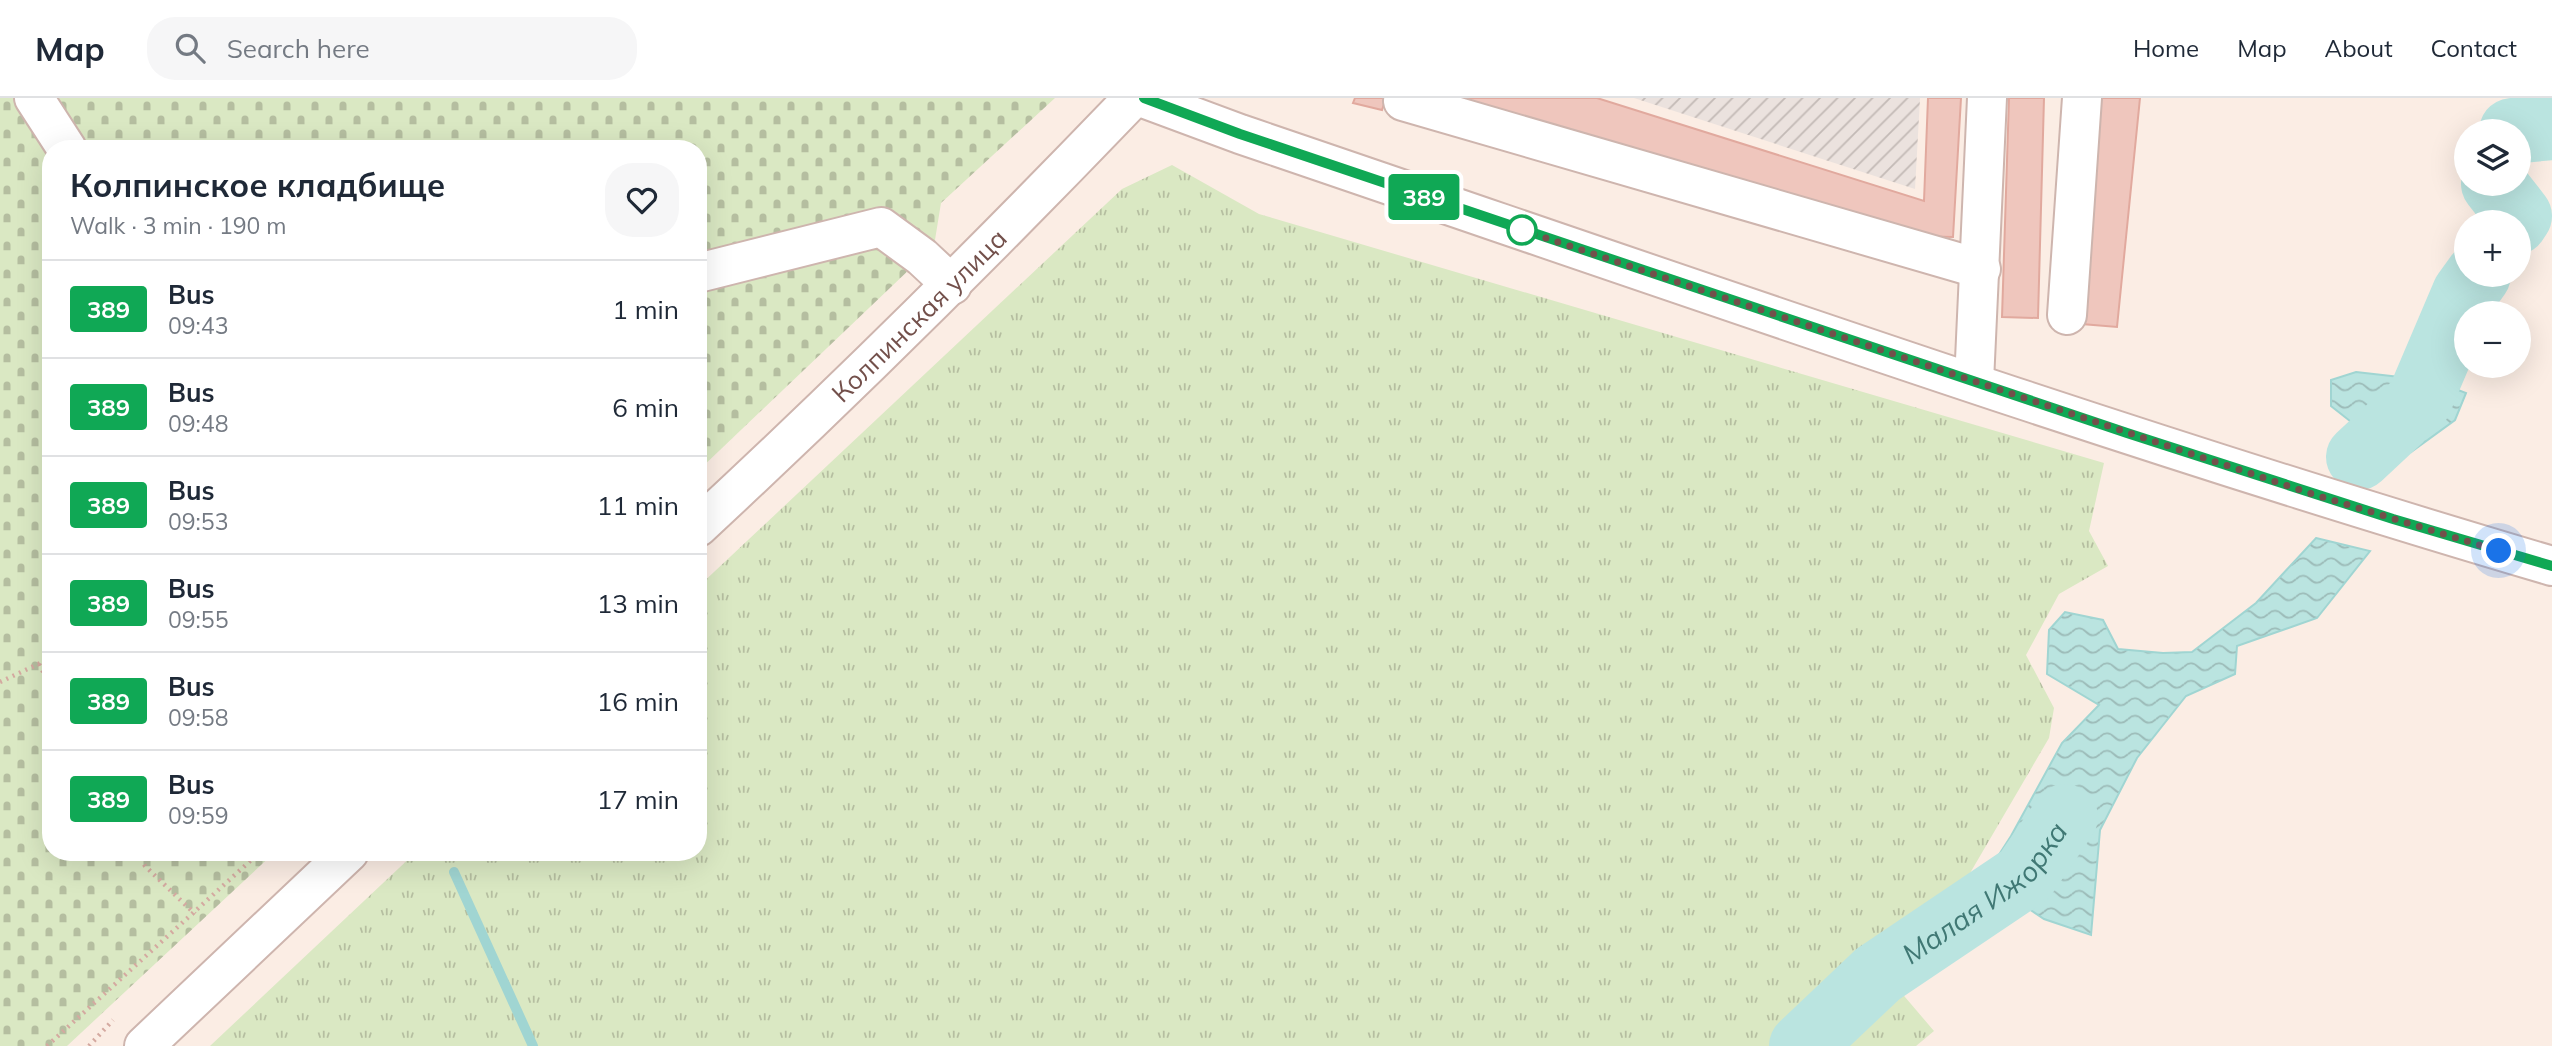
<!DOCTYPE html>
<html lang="en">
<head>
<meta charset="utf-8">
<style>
	:root { --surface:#fff; --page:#f6f6f7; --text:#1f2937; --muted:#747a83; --line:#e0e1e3 }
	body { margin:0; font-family:Mulish,sans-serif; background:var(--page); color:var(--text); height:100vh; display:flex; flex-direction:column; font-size:26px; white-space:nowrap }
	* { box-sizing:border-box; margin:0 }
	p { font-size:23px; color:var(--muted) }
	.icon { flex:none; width:38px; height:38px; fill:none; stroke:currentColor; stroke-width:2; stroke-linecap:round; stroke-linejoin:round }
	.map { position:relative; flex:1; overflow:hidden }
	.side { position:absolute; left:42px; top:42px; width:665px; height:721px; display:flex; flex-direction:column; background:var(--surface); border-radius:28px; box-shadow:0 7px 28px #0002 }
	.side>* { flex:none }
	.badge { padding:0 14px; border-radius:5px; font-size:24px; line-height:46px }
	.tools { position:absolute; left:2454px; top:21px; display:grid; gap:14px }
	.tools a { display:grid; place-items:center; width:77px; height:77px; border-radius:50%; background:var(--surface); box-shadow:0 7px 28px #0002; font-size:35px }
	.you { position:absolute; width:35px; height:35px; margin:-18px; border:5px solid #fff; border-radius:50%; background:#1a73e8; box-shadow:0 0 0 10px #1a73e833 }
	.map>.badge { position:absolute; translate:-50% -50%; box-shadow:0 0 0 4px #fff }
	.round { display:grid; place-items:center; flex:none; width:74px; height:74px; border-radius:28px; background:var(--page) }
	.headline { display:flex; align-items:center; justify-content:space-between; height:119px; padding:0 28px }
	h1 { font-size:33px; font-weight:700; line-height:52px }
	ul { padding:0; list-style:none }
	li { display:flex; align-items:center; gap:21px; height:98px; padding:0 28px; border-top:2px solid var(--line) }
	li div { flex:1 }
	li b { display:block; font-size:26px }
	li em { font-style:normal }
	li .badge { min-width:77px; font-weight:700; text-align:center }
	header { display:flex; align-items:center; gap:42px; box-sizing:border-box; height:98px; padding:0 35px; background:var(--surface); border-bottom:2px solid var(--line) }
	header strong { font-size:33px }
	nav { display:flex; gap:38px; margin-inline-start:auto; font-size:24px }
	.search { width:490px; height:63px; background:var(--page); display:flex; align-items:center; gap:18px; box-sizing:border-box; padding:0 24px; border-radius:28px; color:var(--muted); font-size:26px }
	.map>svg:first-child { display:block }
</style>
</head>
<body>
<header>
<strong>Map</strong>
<div class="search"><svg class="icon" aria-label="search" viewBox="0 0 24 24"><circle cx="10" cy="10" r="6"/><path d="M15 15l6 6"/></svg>Search here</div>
<nav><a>Home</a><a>Map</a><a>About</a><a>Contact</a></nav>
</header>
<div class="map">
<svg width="2552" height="948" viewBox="0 0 2552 948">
	<defs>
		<pattern id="industrial-furrows" width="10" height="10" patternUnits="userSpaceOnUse" patternTransform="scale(1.75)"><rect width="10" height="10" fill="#ebe2de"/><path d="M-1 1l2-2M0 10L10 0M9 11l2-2" fill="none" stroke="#c3bab6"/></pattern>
		<pattern id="grass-tufts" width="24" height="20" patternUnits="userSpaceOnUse" patternTransform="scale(1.75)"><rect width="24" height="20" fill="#dae8c3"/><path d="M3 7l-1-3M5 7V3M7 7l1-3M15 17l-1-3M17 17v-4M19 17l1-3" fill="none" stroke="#b5bea0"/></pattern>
		<pattern id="cemetery-stones" width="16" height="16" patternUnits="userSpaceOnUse" patternTransform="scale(1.75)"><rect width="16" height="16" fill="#dae8c3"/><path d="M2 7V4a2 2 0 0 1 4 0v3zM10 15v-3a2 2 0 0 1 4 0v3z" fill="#b5bea0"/></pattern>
		<pattern id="water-waves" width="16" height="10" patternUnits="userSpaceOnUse" patternTransform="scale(1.75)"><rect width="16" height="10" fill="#bae4e0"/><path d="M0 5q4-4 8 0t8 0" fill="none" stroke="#9cbbb8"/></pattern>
	</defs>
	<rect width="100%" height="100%" fill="#fbede4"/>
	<polygon fill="url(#industrial-furrows)" points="1634,0 1920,0 1915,91"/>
	<polygon fill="url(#grass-tufts)" points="1172,67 1259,116 2104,365 2089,433 2108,468 2059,496 2026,557 2054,610 2049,640 1966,782 1870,858 1934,933 1916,948 210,948 416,754 698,754 698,489 1122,91"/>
	<polygon fill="url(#cemetery-stones)" points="0,0 1055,0 941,105 934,148 698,373 698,51 51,51 51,754 275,754 67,948 0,948"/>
	<g fill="url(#water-waves)" stroke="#a0d5d2" stroke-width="2">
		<polygon points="2356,274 2435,283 2466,295 2455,322 2411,354 2355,327 2331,308 2331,282"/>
		<polygon points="2316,440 2370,453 2317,520 2237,548 2235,576 2186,598 2137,660 2100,732 2091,837 2044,821 2023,807 1989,772 2011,738 2062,645 2099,607 2047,576 2049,532 2065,514 2103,522 2118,551 2163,555 2192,554 2256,505"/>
	</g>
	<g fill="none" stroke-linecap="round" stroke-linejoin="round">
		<polyline stroke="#a0d5d2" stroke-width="10" points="454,774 533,948"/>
		<g stroke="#bae4e0" stroke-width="66">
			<polyline points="2512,33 2552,29"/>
			<polyline points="2494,86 2519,118 2515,124"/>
			<polyline points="2359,359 2419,303 2465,195 2478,177"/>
			<path id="s1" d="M1802,948L1878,876L2025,777L2065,719"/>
		</g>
	</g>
	<g fill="#efc6bd" stroke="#e1a99e" stroke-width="2">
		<polygon points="1355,0 1386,0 1382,12 1353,5"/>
		<polygon points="1457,0 1597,0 1924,103 1928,0 1961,0 1953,139 1911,138"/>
		<polygon points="2009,0 2044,0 2038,220 2002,219"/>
		<polygon points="2100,0 2140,0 2117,229 2082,226"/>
	</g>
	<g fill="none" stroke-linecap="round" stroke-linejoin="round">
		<defs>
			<g id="minor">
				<polyline points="34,0 67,51"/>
				<path d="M1143,0L1240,36C1676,184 2110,338 2552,468"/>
				<polyline points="1403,3 1981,171"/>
				<polyline points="698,175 881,129 922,159 952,187"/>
				<polyline points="2067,217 2082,0"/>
				<polyline points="1974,284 1987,0"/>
				<path id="s2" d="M698,429C848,290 992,147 1133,0"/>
				<polyline points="144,948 349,754"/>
			</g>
		</defs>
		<use href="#minor" stroke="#ceb5ae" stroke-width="42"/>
		<g stroke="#d4a9a0" stroke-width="4.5" stroke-dasharray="2 5" stroke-linecap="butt">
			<polyline points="39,566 51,589"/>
			<polyline points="0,584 51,560"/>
			<polyline points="138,754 145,768 195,816"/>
			<polyline points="47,948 260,754"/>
			<polyline points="89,948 113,922"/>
		</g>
		<use href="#minor" stroke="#fff" stroke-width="38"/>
	</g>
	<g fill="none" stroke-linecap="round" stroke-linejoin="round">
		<defs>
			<polyline id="line" points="1144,0 1240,36 2127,335 2393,421 2552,468"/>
		</defs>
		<use href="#line" stroke="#fff" stroke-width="16"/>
		<use href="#line" stroke="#10a855" stroke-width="10"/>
		<polyline stroke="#73504b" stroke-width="7" stroke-dasharray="0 12.6" points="1522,132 2306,394 2499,453"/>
	</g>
	<circle fill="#fff" stroke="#10a855" stroke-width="3.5" cx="1522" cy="132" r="14"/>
	<g text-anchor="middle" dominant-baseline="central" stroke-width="5" stroke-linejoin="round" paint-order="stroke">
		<g font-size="26" fill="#73504b" stroke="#fef2ea">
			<text stroke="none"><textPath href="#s2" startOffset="306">Колпинская улица</textPath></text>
		</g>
		<g font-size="28" font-style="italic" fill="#407874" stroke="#fef2ea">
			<text stroke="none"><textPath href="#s1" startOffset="240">Малая Ижорка</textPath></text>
		</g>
	</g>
</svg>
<div class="tools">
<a><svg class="icon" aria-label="layers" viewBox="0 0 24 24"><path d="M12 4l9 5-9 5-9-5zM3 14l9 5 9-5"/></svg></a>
<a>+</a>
<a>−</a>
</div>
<div class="you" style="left:2499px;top:453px"></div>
<b class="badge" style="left:1424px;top:99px;background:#10a855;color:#fff">389</b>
<section class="side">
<div class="headline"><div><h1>Колпинское кладбище</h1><p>Walk · 3 min · 190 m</p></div><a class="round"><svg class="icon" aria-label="heart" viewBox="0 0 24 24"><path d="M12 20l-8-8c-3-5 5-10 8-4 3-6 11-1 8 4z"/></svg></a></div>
<ul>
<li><span class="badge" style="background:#10a855;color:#fff">389</span><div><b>Bus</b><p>09:43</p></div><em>1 min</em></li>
<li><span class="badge" style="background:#10a855;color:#fff">389</span><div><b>Bus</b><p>09:48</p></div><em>6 min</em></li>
<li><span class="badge" style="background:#10a855;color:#fff">389</span><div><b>Bus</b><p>09:53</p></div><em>11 min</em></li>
<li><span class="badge" style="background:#10a855;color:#fff">389</span><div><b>Bus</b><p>09:55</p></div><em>13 min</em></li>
<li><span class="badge" style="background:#10a855;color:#fff">389</span><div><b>Bus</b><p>09:58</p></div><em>16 min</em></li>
<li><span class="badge" style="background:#10a855;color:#fff">389</span><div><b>Bus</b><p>09:59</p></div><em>17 min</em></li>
</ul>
</section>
</div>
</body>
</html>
